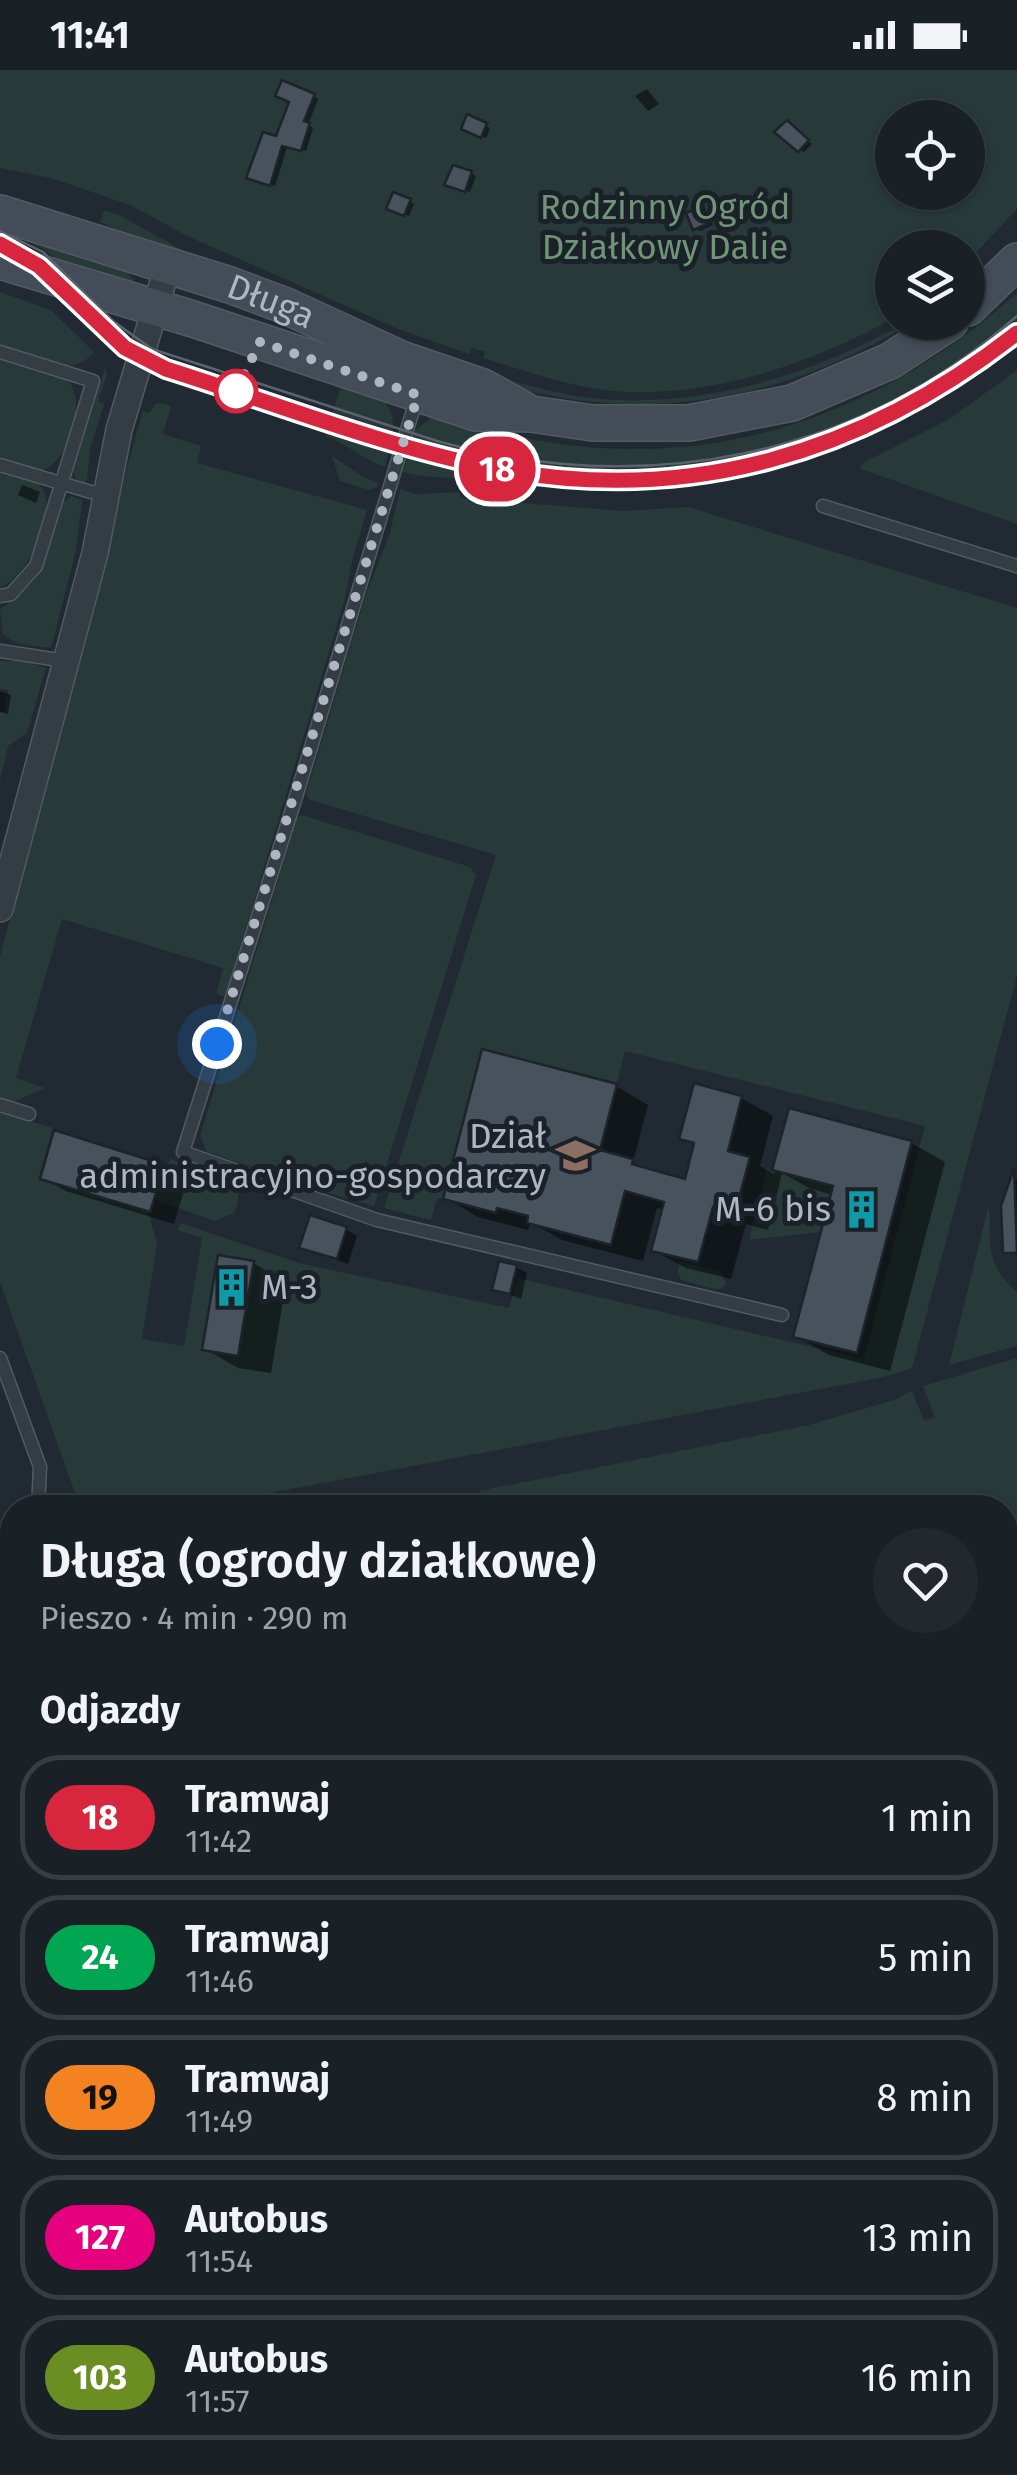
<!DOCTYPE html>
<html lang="pl">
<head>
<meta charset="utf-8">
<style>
	:root { --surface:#192026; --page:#22282e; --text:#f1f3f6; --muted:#9fa3a7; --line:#373e43 }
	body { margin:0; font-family:"Fira Sans",sans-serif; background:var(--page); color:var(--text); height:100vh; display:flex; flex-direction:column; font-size:38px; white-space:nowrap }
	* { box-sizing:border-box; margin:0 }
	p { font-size:32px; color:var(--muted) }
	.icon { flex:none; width:55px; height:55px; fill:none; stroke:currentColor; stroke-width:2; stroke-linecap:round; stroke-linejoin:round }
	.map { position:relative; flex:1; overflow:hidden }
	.panel { position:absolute; left:0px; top:1425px; width:1018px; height:980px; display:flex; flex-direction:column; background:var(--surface); border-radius:40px 40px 0 0; box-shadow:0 2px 8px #0004,0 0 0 2px var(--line) }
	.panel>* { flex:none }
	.badge { padding:0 20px; border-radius:32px; font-size:35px; line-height:65px }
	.buttons { position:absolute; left:875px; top:30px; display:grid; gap:20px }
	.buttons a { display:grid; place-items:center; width:110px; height:110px; border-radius:50%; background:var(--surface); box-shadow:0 2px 8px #0004,0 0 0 2px var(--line); font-size:50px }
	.you { position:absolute; width:50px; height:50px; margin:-25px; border:8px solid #fff; border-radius:50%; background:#1a73e8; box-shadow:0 0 0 15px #1a73e833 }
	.map>.badge { position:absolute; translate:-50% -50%; box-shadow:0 0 0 5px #fff }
	h2 { padding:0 40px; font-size:38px; line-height:90px }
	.round { display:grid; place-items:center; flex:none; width:105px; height:105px; border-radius:52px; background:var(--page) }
	.head { display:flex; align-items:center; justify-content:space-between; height:170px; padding:0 40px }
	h1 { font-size:48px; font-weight:600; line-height:75px }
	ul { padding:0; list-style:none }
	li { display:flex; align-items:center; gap:30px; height:125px; margin:0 20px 15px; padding:0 20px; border:5px solid var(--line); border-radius:40px }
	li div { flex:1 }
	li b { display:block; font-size:38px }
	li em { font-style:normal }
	li .badge { min-width:110px; font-weight:700; text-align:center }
	.status { display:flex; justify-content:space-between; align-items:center; height:70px; padding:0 50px; background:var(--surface); direction:ltr }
	.status svg { height:28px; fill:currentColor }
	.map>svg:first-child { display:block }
</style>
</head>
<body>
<div class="status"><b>11:41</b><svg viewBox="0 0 49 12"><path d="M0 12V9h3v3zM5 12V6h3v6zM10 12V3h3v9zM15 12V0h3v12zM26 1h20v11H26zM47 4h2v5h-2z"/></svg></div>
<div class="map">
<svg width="1017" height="2405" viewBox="0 0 1017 2405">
	<rect width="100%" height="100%" fill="#212a33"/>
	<g fill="#273938" fill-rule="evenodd">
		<path d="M0,0H1017V139L968,191V178H892V249C812,293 720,325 626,322C578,320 529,302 483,288L485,282L472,278L469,284L401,260L187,166L130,135L51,108L0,98ZM892,48H968V122H892Z"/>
		<polygon points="104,140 119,145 197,188 154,176 100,152"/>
		<polygon points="14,164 122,196 141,219 67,199 45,180"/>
		<path d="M0,222L51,240L94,282C72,311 29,286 0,277Z"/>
		<path d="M1017,223V272C866,401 686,431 494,410C466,407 429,410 403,402L416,360L434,345C479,356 523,370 568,375C738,396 892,335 1017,223Z"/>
		<path d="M905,253H911C801,321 671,352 543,324C525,320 491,316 479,301C514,311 548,322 583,327C698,341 806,307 905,253Z"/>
		<path d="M0,287C17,292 55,299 67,310C88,328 69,390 45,399C33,404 13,393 0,390Z"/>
		<polygon points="105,298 107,304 98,331 104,334 90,379 87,411 83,412 76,409 73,400"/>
		<polygon points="1017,300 1017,454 861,399 861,394 951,348"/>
		<path d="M341,317C399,324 400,347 385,397C363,390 348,374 325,366Z"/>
		<polygon points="162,333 171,336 163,364 201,376 197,393 367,440 353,487 344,532 225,927 216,924 223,898 62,849 16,1008 45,1018 14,1032 0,1028 0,887 130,386 143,341 149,343 155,334"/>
		<polygon points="332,386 363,407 379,413 377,417 369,420 340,411"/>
		<path d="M0,399C13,404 36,407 43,420C57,446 26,508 0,517Z"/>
		<polygon points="400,419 416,424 460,422 460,428 623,441 688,437 1017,538 1017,906 912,1298 884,1307 196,1437 80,1437 0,1212 0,1042 53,1058 38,1110 148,1142 157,1173 142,1269 184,1276 202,1168 178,1160 180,1153 299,1193 509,1238 517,1208 864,1289 925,1056 625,981 617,1014 483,979 443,1129 437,1128 431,1150 384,1138 496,785 310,730 306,724 366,524 390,463"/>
		<polygon points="71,426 82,430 76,481 51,578 15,573 3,564 0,540 32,513 40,502 64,432"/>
		<polygon points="0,591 24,591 46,598 27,663 8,676 0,711 0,642 4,642 8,620 0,619"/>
		<polygon points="302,745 470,797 476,805 374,1136 321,1121 314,1114 316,1098 302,1093 296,1106 287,1109 207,1082 200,1066 297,748"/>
		<path d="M170,1089L229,1108C240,1119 241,1129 234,1143L215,1151L158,1131L156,1126Z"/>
		<polygon points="767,1099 833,1116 820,1162 749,1170"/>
		<path d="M989,1134C992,1171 982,1191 1017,1222V1276L949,1295Z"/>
		<polygon points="680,1191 721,1202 726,1213 721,1219 715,1219 681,1210 678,1202"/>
		<polygon points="1017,1288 1017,1684 1005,1690 1005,1438 483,1438 480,1434 479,1421 809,1355 894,1330 912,1321 924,1350 935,1348 923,1316"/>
		<polygon points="0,1902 12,1904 12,2035 0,2038"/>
	</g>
	<g fill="#364759">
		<polygon points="1017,1684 1017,1921 1005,1925 1005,1690"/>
		<polygon points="0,1734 12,1734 12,1904 0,1902"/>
		<polygon points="12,2035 12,2255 0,2257 0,2038"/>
		<polygon points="1017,2087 1017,2271 1005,2276 1005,2095"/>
		<polygon points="283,2393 283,2392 702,2393 669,2405 251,2405"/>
	</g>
	<g fill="#0007">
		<polygon points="647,19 659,34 648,41 635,26"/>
		<polygon points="314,26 318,29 308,55 313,58 306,81 287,77 275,116 254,110 278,69"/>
		<polygon points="469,48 490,58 486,68 464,58"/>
		<polygon points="792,56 812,74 804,82 799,80"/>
		<polygon points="471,103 476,106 470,122 452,117"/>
		<polygon points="410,131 414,134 409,146 394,140"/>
		<polygon points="703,139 707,142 713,155 700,161 695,158"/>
		<polygon points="22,415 40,422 36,433 18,425"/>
		<polygon points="0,621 11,625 8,644 0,642"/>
		<polygon points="616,1016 648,1035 633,1092 650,1102 687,1112 696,1076 682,1068 741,1028 773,1046 760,1096 774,1104 791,1041 911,1073 945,1092 890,1301 829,1285 796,1266 833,1125 809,1118 782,1103 768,1160 746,1154 731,1209 686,1198 653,1180 664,1140 657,1138 643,1191 562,1170 541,1158 530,1155 528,1160 478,1147 446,1128"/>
		<polygon points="164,1097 187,1110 174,1154 66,1121 43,1108"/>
		<polygon points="1017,1108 1017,1187 1012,1180 1010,1119"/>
		<polygon points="346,1159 357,1166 348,1194 302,1177"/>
		<polygon points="253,1193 286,1212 271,1303 238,1298 205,1279"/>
		<polygon points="516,1197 527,1203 521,1229 495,1219"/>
	</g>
	<g fill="#48525d" stroke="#1c232b" stroke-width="2.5">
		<polygon points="282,10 315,24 304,51 310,53 301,81 282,76 270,116 246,108 263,62 276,66 289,32 275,26"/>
		<polygon points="467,44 487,53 481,68 461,59"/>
		<polygon points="787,50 809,70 798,82 774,62"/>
		<polygon points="453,95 472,101 465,122 444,115"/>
		<polygon points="393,122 411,129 404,146 386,139"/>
		<polygon points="703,136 710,153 693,160 686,143"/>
		<polygon points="482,979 617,1014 600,1080 633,1089 632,1094 685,1109 694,1073 679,1069 694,1013 742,1026 728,1081 750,1087 735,1143 713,1137 698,1192 651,1181 664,1132 625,1121 611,1175 527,1153 528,1146 497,1138 496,1143 443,1129"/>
		<polygon points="789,1038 912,1071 857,1283 793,1267 833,1116 772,1100"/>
		<polygon points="54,1060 165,1095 150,1142 40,1109"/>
		<polygon points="1014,1098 1017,1183 1003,1183 1001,1136"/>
		<polygon points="310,1145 347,1157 337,1189 299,1178"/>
		<polygon points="218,1185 254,1191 238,1286 202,1280"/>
		<polygon points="499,1191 517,1195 510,1224 492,1220"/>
	</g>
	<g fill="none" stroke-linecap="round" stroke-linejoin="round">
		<defs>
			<g id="lane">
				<polyline points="0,282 93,311 36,496 11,524 0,526"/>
				<polyline points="417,327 295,730 183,1082 377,1150 782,1245"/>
				<polyline points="0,395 91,422 106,423"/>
				<polyline points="823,436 1017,496"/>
				<polyline points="0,581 65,591"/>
				<polyline points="0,1035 29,1044"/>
				<polyline points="0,1288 40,1397 38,1438"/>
				<polyline points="0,2319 12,2314"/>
				<polyline points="82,2405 113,2392"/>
			</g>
			<polyline id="street" points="0,839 95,483 119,360 168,195"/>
			<g id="secondary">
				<path id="s1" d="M0,143L230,215L286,236L401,289L483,317L526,341"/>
				<polyline points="0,191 193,249 476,343 531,344 593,353 689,353 792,333 890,291 950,252"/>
				<polyline points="968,238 1017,191"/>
			</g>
		</defs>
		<use href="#lane" stroke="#525a62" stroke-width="15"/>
		<use href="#street" stroke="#525a62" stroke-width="28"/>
		<use href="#secondary" stroke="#525a62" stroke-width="38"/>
		<use href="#lane" stroke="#343c44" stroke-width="12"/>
		<use href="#street" stroke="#343c44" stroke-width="25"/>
		<use href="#secondary" stroke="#434c57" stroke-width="35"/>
		<path stroke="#59626d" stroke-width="2.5" d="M0,161L43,182L113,251L152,279L437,371C644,428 854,389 1017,246"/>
		<defs>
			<g id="rail">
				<polyline points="1005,1957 1017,1953"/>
				<polyline points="0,2308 12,2304"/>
				<polyline points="0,2347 12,2342"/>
				<polyline points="126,2405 159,2392"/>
				<polyline points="160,2405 192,2392"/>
			</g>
		</defs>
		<use href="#rail" stroke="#59626d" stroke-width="10"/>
		<use href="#rail" stroke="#1a2129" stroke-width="6" stroke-dasharray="19" stroke-linecap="butt"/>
	</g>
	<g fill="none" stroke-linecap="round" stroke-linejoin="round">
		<defs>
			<path id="line" d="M0,174L39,196L125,278L166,299C271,332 386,377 493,398C687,436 863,384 1017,263"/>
		</defs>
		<use href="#line" stroke="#fff" stroke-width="22"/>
		<use href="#line" stroke="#d7263d" stroke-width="15"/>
		<polyline stroke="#aeb7c1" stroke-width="10" stroke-dasharray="0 18" points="217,974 418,325 260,272 236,321"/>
	</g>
	<defs>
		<symbol id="university-bare" viewBox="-9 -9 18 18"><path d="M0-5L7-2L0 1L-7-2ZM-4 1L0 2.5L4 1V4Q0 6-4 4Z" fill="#8d6e63" stroke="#1a2129" stroke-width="2.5" paint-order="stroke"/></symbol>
		<symbol id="building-bare" viewBox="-9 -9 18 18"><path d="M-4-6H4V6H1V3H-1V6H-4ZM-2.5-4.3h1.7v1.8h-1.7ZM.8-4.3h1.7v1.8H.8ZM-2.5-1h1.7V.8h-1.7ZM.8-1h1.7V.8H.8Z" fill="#0f9aa8" stroke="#1a2129" stroke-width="2.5" paint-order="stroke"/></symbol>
	</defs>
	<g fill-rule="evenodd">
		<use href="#university-bare" x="548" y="1058" width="55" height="55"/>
		<use href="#building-bare" x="834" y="1112" width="55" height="55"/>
		<use href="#building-bare" x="204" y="1190" width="55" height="55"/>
	</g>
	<circle fill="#fff" stroke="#d7263d" stroke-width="5" cx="236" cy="321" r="20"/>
	<g text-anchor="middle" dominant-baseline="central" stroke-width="10" stroke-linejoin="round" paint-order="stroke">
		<g font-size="35" fill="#709576" stroke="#1a2129">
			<text x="665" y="137">Rodzinny Ogród<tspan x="665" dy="40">Działkowy Dalie</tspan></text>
		</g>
		<g font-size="35" fill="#aeb7c1" stroke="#1a2129">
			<text stroke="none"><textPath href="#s1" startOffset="285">Długa</textPath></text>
		</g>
		<g font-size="35" fill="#aeb7c1" stroke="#1a2129" text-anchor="end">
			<text x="546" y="1066">Dział<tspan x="546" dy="40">administracyjno-gospodarczy</tspan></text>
			<text x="831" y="1139">M-6 bis</text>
			<text x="261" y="1217" text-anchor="start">M-3</text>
		</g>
	</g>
</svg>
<div class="buttons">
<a><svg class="icon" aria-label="locate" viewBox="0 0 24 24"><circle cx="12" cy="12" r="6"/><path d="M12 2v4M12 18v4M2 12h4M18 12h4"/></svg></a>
<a><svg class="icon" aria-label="layers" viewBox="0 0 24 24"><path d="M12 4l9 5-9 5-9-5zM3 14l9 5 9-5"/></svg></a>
</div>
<div class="you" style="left:217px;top:974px"></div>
<b class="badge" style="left:497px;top:399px;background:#d7263d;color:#fff">18</b>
<section class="panel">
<div class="head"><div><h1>Długa (ogrody działkowe)</h1><p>Pieszo · 4 min · 290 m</p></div><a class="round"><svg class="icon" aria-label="heart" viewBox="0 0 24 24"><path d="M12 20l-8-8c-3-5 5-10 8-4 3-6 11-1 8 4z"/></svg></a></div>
<h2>Odjazdy</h2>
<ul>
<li><span class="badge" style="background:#d7263d;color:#fff">18</span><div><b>Tramwaj</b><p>11:42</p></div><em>1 min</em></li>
<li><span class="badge" style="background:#00a651;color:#fff">24</span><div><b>Tramwaj</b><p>11:46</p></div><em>5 min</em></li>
<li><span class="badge" style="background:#f58220;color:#111">19</span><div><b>Tramwaj</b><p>11:49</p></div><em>8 min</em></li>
<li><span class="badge" style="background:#e6007e;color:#fff">127</span><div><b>Autobus</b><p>11:54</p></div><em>13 min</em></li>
<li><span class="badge" style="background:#6b8e23;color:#fff">103</span><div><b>Autobus</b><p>11:57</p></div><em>16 min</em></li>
</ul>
</section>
</div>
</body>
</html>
